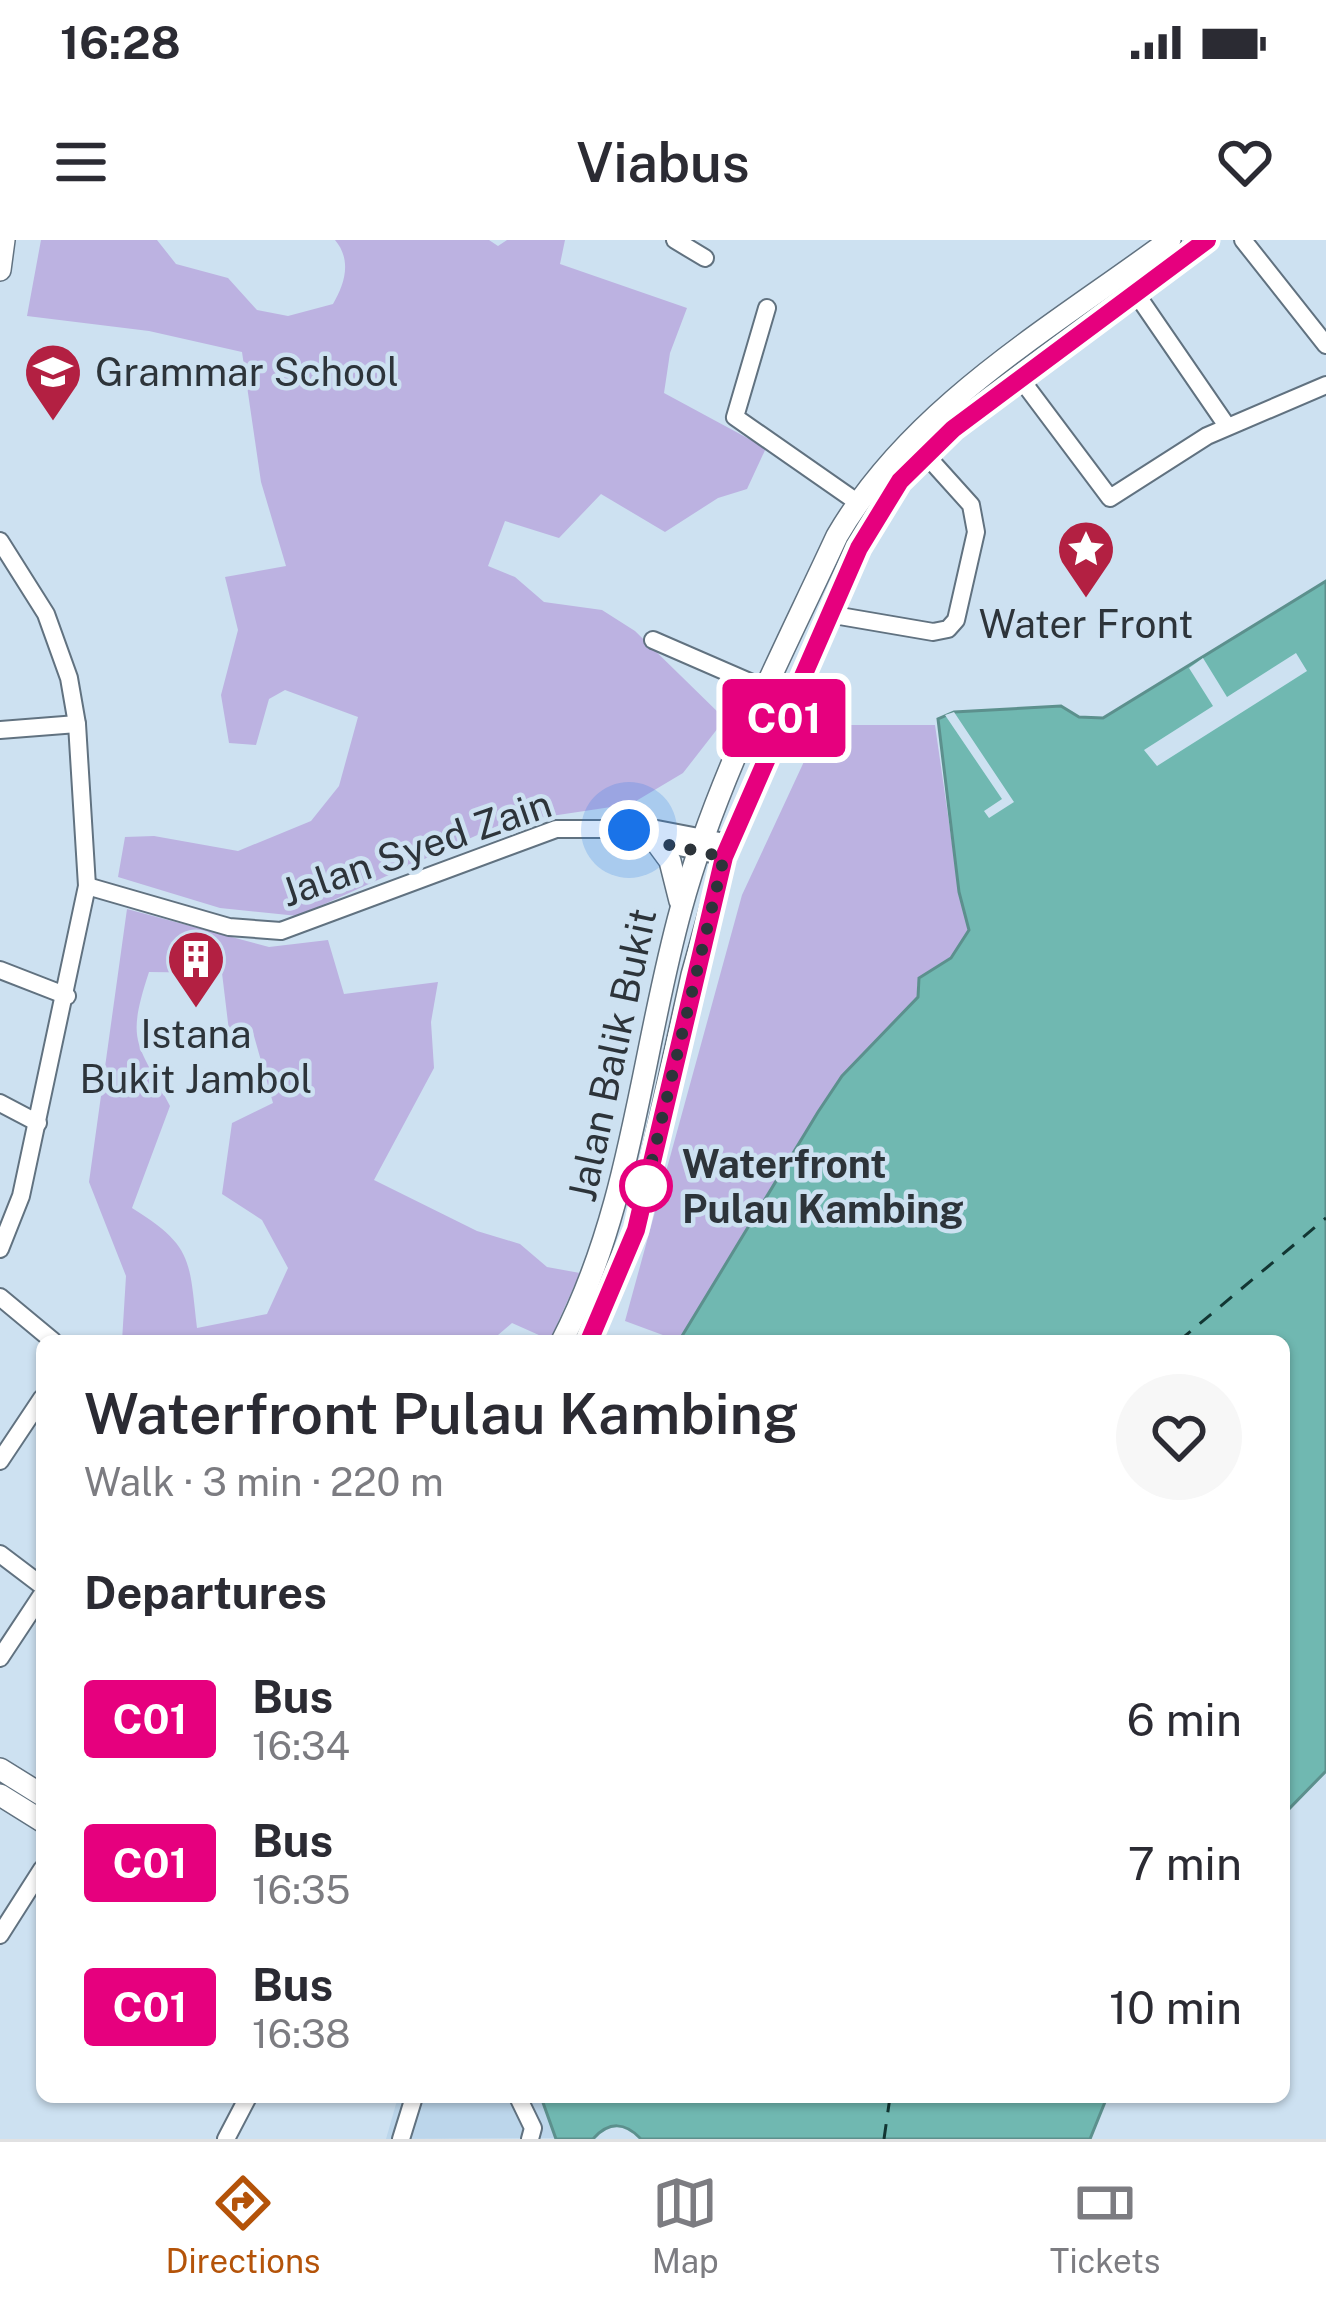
<!DOCTYPE html>
<html lang="en">
<head>
<meta charset="utf-8">
<style>
	:root { --surface:#fff; --page:#f7f7f7; --text:#2b2b33; --muted:#7c7c81; --line:#e1e1e2; --accent:#b45309 }
	body { margin:0; font-family:"Public Sans",sans-serif; background:var(--page); color:var(--text); height:100vh; display:flex; flex-direction:column; font-size:45px; white-space:nowrap }
	* { box-sizing:border-box; margin:0 }
	p { font-size:39px; color:var(--muted) }
	.icon { flex:none; width:66px; height:66px; fill:none; stroke:currentColor; stroke-width:2; stroke-linecap:round; stroke-linejoin:round }
	.map { position:relative; flex:1; overflow:hidden }
	.side { position:absolute; left:36px; top:1095px; width:1254px; height:768px; display:flex; flex-direction:column; background:var(--surface); border-radius:18px; box-shadow:0 3px 9px #0004 }
	.side>* { flex:none }
	.badge { padding:0 24px; border-radius:9px; font-size:42px; line-height:78px }
	.you { position:absolute; width:60px; height:60px; margin:-30px; border:9px solid #fff; border-radius:50%; background:#1a73e8; box-shadow:0 0 0 18px #1a73e833 }
	.map>.badge { position:absolute; translate:-50% -50%; box-shadow:0 0 0 6px #fff }
	h2 { padding:0 48px; font-size:45px; line-height:108px }
	.round { display:grid; place-items:center; flex:none; width:126px; height:126px; border-radius:63px; background:var(--page) }
	.head { display:flex; align-items:center; justify-content:space-between; height:204px; padding:0 48px }
	h1 { font-size:57px; font-weight:600; line-height:90px }
	ul { padding:0; list-style:none }
	li { display:flex; align-items:center; gap:36px; height:144px; padding:0 48px }
	li div { flex:1 }
	li b { display:block; font-size:45px }
	li em { font-style:normal }
	li .badge { min-width:132px; font-weight:700; text-align:center }
	.status { display:flex; justify-content:space-between; align-items:center; height:84px; padding:0 60px; background:var(--surface); direction:ltr }
	.status svg { height:33px; fill:currentColor }
	header { display:flex; justify-content:space-between; align-items:center; height:156px; padding:0 48px; background:var(--surface); font-size:54px; font-weight:600 }
	.menu { display:flex; justify-content:space-around; align-items:center; height:168px; border-top:3px solid var(--line); background:var(--surface); font-size:33px; color:var(--muted) }
	.menu a { display:grid; justify-items:center; gap:6px }
	.menu .selected { color:var(--accent) }
	.map>svg:first-child { display:block }
</style>
</head>
<body>
<div class="status"><b>16:28</b><svg viewBox="0 0 49 12"><path d="M0 12V9h3v3zM5 12V6h3v6zM10 12V3h3v9zM15 12V0h3v12zM26 1h20v11H26zM47 4h2v5h-2z"/></svg></div>
<header><svg class="icon" aria-label="menu" viewBox="0 0 24 24"><path d="M4 6h16M4 12h16M4 18h16"/></svg>Viabus<svg class="icon" aria-label="heart" viewBox="0 0 24 24"><path d="M12 20l-8-8c-3-5 5-10 8-4 3-6 11-1 8 4z"/></svg></header>
<div class="map">
<svg width="1326" height="1899" viewBox="0 0 1326 1899">
	<rect width="100%" height="100%" fill="#cde1f1"/>
	<polygon fill="#bcd6eb" points="398,1857 541,1857 556,1898 386,1899"/>
	<g fill="#bcb2e1" fill-rule="evenodd">
		<path d="M41,0H157L176,24L228,38L257,70L288,76L333,64C345,44 352,20 335,0H489L498,6L507,0H565L560,24L687,68L670,113L664,153L766,208L747,249L718,258L665,292L601,254L559,298L505,281L488,326L515,337L544,362L602,370L635,391L725,479L683,533L631,564L504,583L298,676L220,668L118,637L125,597L154,596L238,611L311,581L339,546L358,477L285,450L269,459L256,505L229,503L221,455L238,390L225,337L286,326L261,242L242,112L149,91L27,76Z"/>
		<polygon points="821,485 935,485 959,652 971,686 951,718 917,745 918,756 842,836 679,1101 625,1081 742,655"/>
		<path d="M127,669L269,707L328,700L344,754L438,742L431,782L434,828L374,940L477,991L520,1004L547,1027L580,1033L550,1100L512,1083L491,1101H122L126,1036L89,942ZM149,732L222,733L229,791L252,789L273,863L232,883L222,954L262,980L288,1028L267,1074L197,1088C189,1019 193,1006 132,968L170,866C138,802 125,805 149,732Z"/>
	</g>
	<g fill="#70b8b1" stroke="#5c908d" stroke-width="3">
		<polygon points="1326,341 1326,1531 1284,1574 1284,1101 679,1101 818,872 842,836 918,757 919,738 951,718 969,690 959,652 938,479 954,472 1061,466 1079,477 1103,478"/>
		<path d="M541,1857H1107L1090,1899H641C625,1882 609,1881 593,1899H556Z"/>
	</g>
	<g fill="#cde1f1">
		<polygon points="1296,413 1307,431 1157,526 1144,510 1213,466 1189,428 1203,418 1227,457"/>
		<polygon points="954,472 1014,562 989,578 984,571 1002,559 945,475"/>
	</g>
	<g fill="none" stroke-linecap="round" stroke-linejoin="round">
		<g stroke="#123633" stroke-width="3" stroke-dasharray="15 12" stroke-linecap="butt">
			<polyline points="1179,1101 1326,978"/>
			<polyline points="884,1899 890,1857"/>
		</g>
		<defs>
			<g id="minor">
				<polyline points="675,0 705,18"/>
				<polyline points="1243,0 1326,105"/>
				<polyline points="1135,52 1227,186"/>
				<polyline points="767,68 735,177 857,262"/>
				<polyline points="1020,138 1110,258 1207,196 1326,145"/>
				<polyline points="0,301 46,374 69,438 77,484 87,646 21,956 0,1009"/>
				<polyline points="828,374 933,392 948,389 956,380 976,292 971,265 925,214"/>
				<polyline points="653,400 768,450"/>
				<polyline points="0,490 77,484"/>
				<polyline points="652,601 725,617"/>
				<polyline points="87,646 229,687 281,691 556,589 657,589 730,603"/>
				<polyline points="0,730 67,756"/>
				<polyline points="0,863 38,883"/>
				<polyline points="0,1057 53,1101"/>
				<polyline points="0,1221 42,1158"/>
				<polyline points="0,1314 41,1345"/>
				<polyline points="0,1418 41,1356"/>
				<polyline points="0,1695 42,1629"/>
				<polyline points="518,1857 533,1888 530,1899"/>
				<polyline points="226,1899 248,1857"/>
				<polyline points="401,1899 414,1857"/>
			</g>
			<g id="major">
				<polyline points="0,30 4,0"/>
				<polyline points="656,602 670,621 680,661"/>
				<path d="M562,1101C632,966 641,814 681,669C716,540 781,417 837,296C913,166 1051,88 1170,0"/>
				<polyline points="588,1101 636,990 692,735 725,617 859,308 900,241 953,189 1207,0"/>
				<polyline points="0,1529 42,1555"/>
				<polyline points="0,1555 42,1581"/>
			</g>
		</defs>
		<use href="#minor" stroke="#617280" stroke-width="20"/>
		<use href="#major" stroke="#617280" stroke-width="24"/>
		<use href="#minor" stroke="#fff" stroke-width="16"/>
		<use href="#major" stroke="#fff" stroke-width="21"/>
	</g>
	<g fill="none" stroke-linecap="round" stroke-linejoin="round">
		<defs>
			<polyline id="line" points="589,1101 636,990 724,617 859,308 900,241 953,189 1207,0"/>
		</defs>
		<use href="#line" stroke="#fff" stroke-width="27"/>
		<use href="#line" stroke="#e6007e" stroke-width="18"/>
		<polyline stroke="#2d343a" stroke-width="12" stroke-dasharray="0 21.6" points="629,590 656,602 724,617 646,946"/>
	</g>
	<defs>
		<symbol id="school-pin" viewBox="-11 -11 22 30"><path d="M0 17L-7.5 6A9.5 9.5 0 1 1 7.5 6Z" fill="#b32042" stroke="#cde1f1"/><path d="M0-5L7-2L0 1L-7-2ZM-4 1L0 2.5L4 1V4Q0 6-4 4Z" fill="#fff"/></symbol>
		<symbol id="sight-pin" viewBox="-11 -11 22 30"><path d="M0 17L-7.5 6A9.5 9.5 0 1 1 7.5 6Z" fill="#b32042" stroke="#cde1f1"/><path d="M0-6L1.8-2.2L6-1.7L2.9 1.2L3.7 5.4L0 3.3L-3.7 5.4L-2.9 1.2L-6-1.7L-1.8-2.2Z" fill="#fff"/></symbol>
		<symbol id="building-pin" viewBox="-11 -11 22 30"><path d="M0 17L-7.5 6A9.5 9.5 0 1 1 7.5 6Z" fill="#b32042" stroke="#cde1f1"/><path d="M-4-6H4V6H1V3H-1V6H-4ZM-2.5-4.3h1.7v1.8h-1.7ZM.8-4.3h1.7v1.8H.8ZM-2.5-1h1.7V.8h-1.7ZM.8-1h1.7V.8H.8Z" fill="#fff"/></symbol>
	</defs>
	<g fill-rule="evenodd">
		<use href="#school-pin" x="20" y="99" width="66" height="90"/>
		<use href="#sight-pin" x="1053" y="276" width="66" height="90"/>
		<use href="#building-pin" x="163" y="686" width="66" height="90"/>
	</g>
	<circle fill="#fff" stroke="#e6007e" stroke-width="6" cx="646" cy="946" r="24"/>
	<g text-anchor="middle" dominant-baseline="central" stroke-width="9" stroke-linejoin="round" paint-order="stroke">
		<g font-size="39" fill="#2d343a" stroke="#cde1f1">
			<text x="95" y="132" text-anchor="start">Grammar School</text>
			<text x="1086" y="384">Water Front</text>
			<text x="196" y="794">Istana<tspan x="196" dy="45">Bukit Jambol</tspan></text>
		</g>
		<g font-size="39" fill="#2d343a" stroke="#cde1f1">
			<text transform="translate(416 608) rotate(-19)">Jalan Syed Zain</text>
			<text transform="translate(612 815) rotate(-78)">Jalan Balik Bukit</text>
		</g>
		<g font-size="39" font-weight="bold" fill="#2d343a" stroke="#cde1f1" text-anchor="start">
			<text x="682" y="924">Waterfront<tspan x="682" dy="45">Pulau Kambing</tspan></text>
		</g>
	</g>
</svg>
<div class="you" style="left:629px;top:590px"></div>
<b class="badge" style="left:784px;top:478px;background:#e6007e;color:#fff">C01</b>
<section class="side">
<div class="head"><div><h1>Waterfront Pulau Kambing</h1><p>Walk · 3 min · 220 m</p></div><a class="round"><svg class="icon" aria-label="heart" viewBox="0 0 24 24"><path d="M12 20l-8-8c-3-5 5-10 8-4 3-6 11-1 8 4z"/></svg></a></div>
<h2>Departures</h2>
<ul>
<li><span class="badge" style="background:#e6007e;color:#fff">C01</span><div><b>Bus</b><p>16:34</p></div><em>6 min</em></li>
<li><span class="badge" style="background:#e6007e;color:#fff">C01</span><div><b>Bus</b><p>16:35</p></div><em>7 min</em></li>
<li><span class="badge" style="background:#e6007e;color:#fff">C01</span><div><b>Bus</b><p>16:38</p></div><em>10 min</em></li>
</ul>
</section>
</div>
<nav class="menu">
<a class="selected"><svg class="icon" aria-label="directions" viewBox="0 0 24 24"><path d="M12 3l9 9-9 9-9-9zM9 14v-3h6M13 9l2 2-2 2"/></svg>Directions</a>
<a><svg class="icon" aria-label="map" viewBox="0 0 24 24"><path d="M3 6l6-2 6 2 6-2v14l-6 2-6-2-6 2zM9 4v14M15 6v14"/></svg>Map</a>
<a><svg class="icon" aria-label="tickets" viewBox="0 0 24 24"><path d="M3 7h18v10H3zM15 7v10"/></svg>Tickets</a>
</nav>
</body>
</html>
